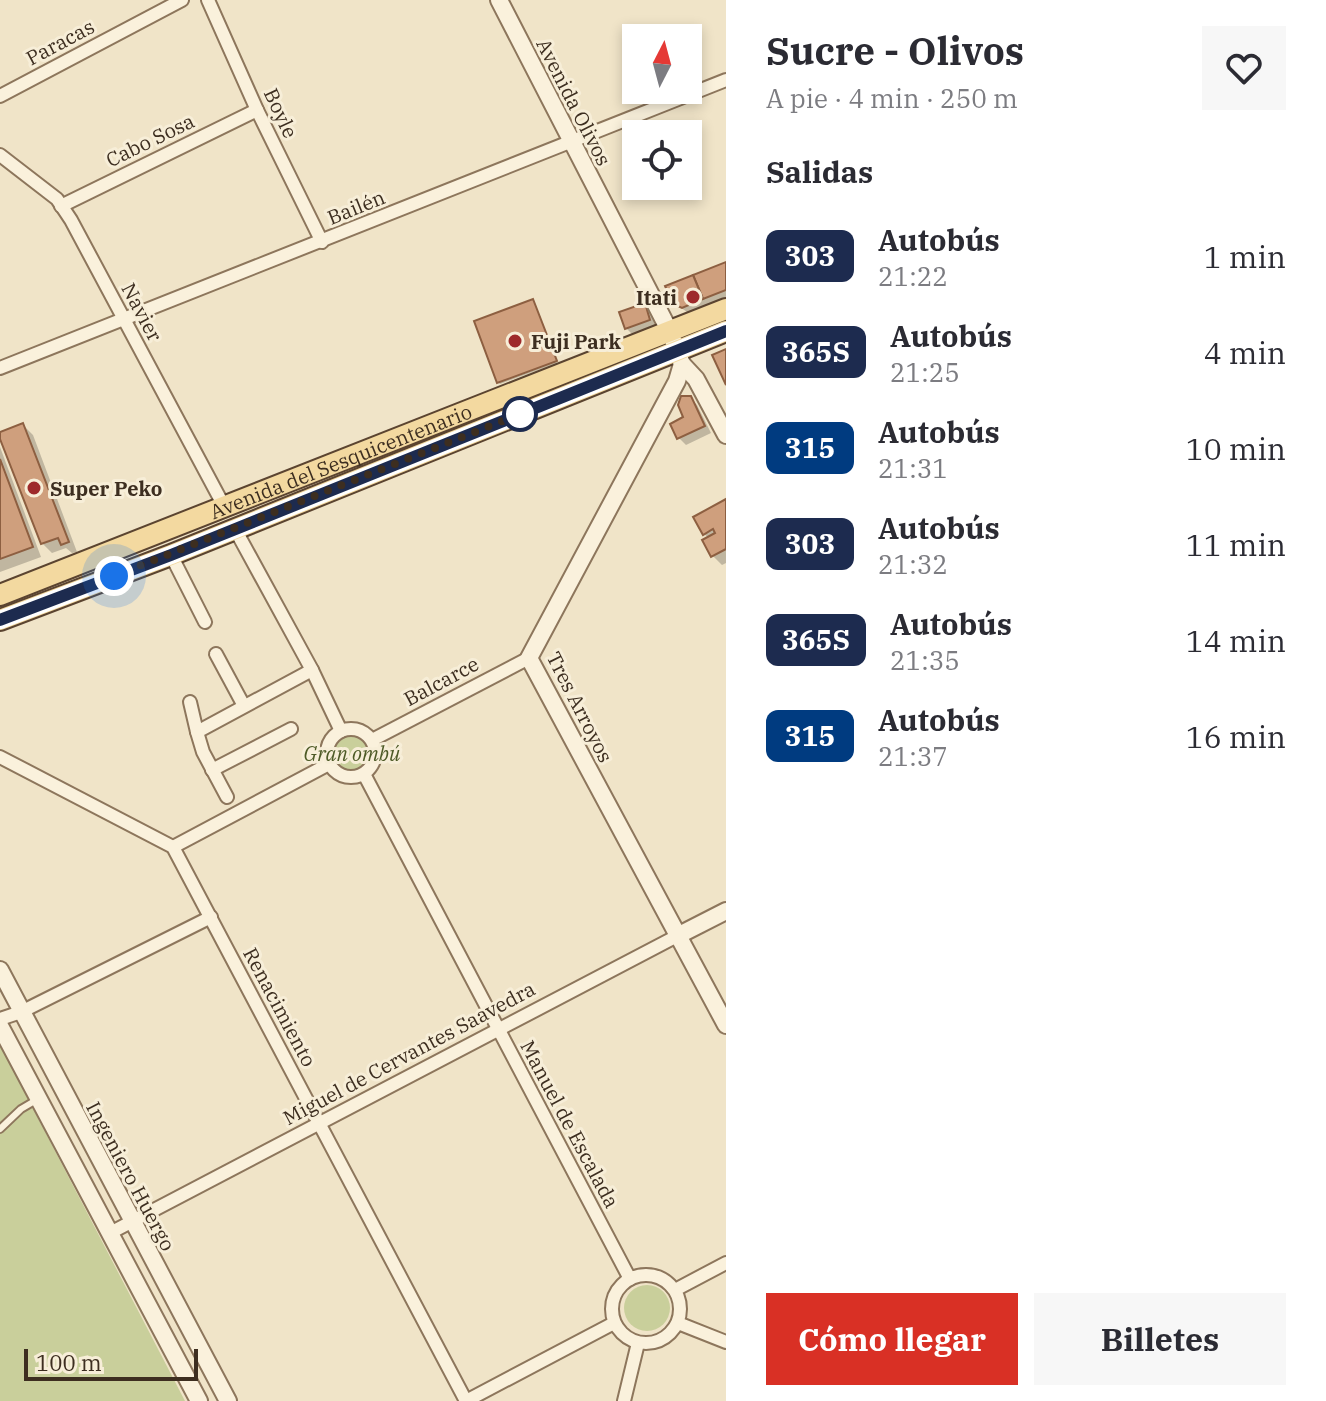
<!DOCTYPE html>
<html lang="es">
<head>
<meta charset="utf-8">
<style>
	:root { --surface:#fff; --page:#f7f7f7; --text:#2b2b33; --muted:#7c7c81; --accent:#d93025 }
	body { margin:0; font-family:"IBM Plex Serif",serif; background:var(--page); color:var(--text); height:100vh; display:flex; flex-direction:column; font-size:30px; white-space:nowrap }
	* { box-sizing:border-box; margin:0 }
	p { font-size:26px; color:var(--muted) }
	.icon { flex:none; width:44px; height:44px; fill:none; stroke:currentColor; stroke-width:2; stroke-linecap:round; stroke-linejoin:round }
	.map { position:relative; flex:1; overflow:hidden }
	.panel { display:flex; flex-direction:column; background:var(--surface); width:600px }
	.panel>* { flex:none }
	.badge { padding:0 16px; border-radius:12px; font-size:28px; line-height:52px }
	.needle { width:52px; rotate:6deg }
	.buttons { position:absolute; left:622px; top:24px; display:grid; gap:16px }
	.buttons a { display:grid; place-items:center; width:80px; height:80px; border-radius:0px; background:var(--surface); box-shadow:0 4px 12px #0003; font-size:40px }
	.scale { position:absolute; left:24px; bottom:20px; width:174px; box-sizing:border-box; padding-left:8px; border:4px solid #3d2e20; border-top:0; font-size:22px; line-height:28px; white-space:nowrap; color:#3d2e20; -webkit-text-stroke:6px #f7eed8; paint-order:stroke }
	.you { position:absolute; width:40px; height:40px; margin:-20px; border:6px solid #fff; border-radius:50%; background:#1a73e8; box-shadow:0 0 0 12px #1a73e833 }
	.map>.badge { position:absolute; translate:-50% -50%; box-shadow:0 0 0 4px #fff }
	h2 { padding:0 40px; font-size:30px; line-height:72px }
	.round { display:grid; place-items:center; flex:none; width:84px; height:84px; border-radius:0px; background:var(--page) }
	.overview { display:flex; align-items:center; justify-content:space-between; height:136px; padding:0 40px }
	h1 { font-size:38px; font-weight:700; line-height:60px }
	.action { display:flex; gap:16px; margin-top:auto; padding:16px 40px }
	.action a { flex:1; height:92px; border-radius:0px; background:var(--accent); color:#fff; font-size:32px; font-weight:700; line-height:92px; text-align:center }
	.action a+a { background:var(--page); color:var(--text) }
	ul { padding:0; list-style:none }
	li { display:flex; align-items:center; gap:24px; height:96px; padding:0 40px }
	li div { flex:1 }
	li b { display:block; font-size:30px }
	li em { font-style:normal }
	li .badge { min-width:88px; font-weight:700; text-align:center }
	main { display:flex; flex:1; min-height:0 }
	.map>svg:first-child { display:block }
</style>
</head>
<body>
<main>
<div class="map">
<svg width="726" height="1401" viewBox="0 0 726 1401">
	<rect width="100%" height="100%" fill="#f0e4c8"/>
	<g fill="#c9cf9b">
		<circle cx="352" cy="753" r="21"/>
		<polygon points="0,1045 185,1401 0,1401"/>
		<circle cx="647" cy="1308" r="23"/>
	</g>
	<g fill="#0003">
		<polygon points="726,264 726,300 690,314 674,303"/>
		<polygon points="534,303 557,363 500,384 498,382"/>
		<polygon points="644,306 651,313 656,327 633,335 626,328"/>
		<polygon points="690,398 697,405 711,433 686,445 679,438"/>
		<polygon points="23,425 33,435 77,552 72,553 66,548 52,553 42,543"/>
		<polygon points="0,447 41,557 0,572"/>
		<polygon points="726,501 726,563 722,565 713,556 709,538 704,534"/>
	</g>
	<g fill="#cf9f7d" stroke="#8d5f41" stroke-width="2">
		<polygon points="726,262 726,290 703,299 693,275"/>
		<polygon points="693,275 703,299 682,308 673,304 665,286"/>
		<polygon points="533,299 557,361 497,383 474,321"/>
		<polygon points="645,303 650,320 625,329 619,312"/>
		<polygon points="726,349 726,385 712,355"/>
		<polygon points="681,396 691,396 705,426 677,439 670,424 683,417 678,405"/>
		<polygon points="23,423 69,542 61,545 58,538 41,544 0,439 0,432"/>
		<polygon points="0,459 33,547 0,559"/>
		<polygon points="726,499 726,549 711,557 702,540 715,533 713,529 703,535 693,517"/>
	</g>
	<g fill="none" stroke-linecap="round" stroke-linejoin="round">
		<defs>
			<polyline id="service" points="0,1129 21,1109 38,1099"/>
			<g id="minor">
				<polyline points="208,0 257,110 322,242"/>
				<polyline points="0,96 182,0"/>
				<polyline points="0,155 57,199 71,220 225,508"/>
				<polyline points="61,206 257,110"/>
				<polyline points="0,368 726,80"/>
				<polyline points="235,529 312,670 341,731"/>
				<polyline points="171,555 205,622"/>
				<polyline points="216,654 244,706"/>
				<polyline points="190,702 197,732"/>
				<circle cx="351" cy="753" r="24"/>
				<polyline points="372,740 529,658"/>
				<polyline points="0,757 173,847 466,1401"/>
				<polyline points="212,770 291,729"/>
				<polyline points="364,774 630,1279"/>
				<polyline points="227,797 203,752 197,732 312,670"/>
				<polyline points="173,847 329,764"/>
				<polyline points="0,1019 21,1012 211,917"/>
				<polyline points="110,1233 679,935"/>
				<circle cx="646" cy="1309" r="34"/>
				<polyline points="675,1290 726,1263"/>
				<polyline points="678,1323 726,1342"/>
				<polyline points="466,1401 614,1323"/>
				<polyline points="624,1401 638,1343"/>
			</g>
			<g id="tertiary">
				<polyline points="499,0 670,332 682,364 696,379 726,435"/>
				<polyline points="682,364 677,381 529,658 726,1025"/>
				<polyline points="679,935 726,911"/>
				<polyline points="0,970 228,1401"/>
				<polyline points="0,1026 199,1401"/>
			</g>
			<g id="primary">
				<path id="s1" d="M0,595L726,309"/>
				<polyline points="0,620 171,555 726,331"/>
			</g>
		</defs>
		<use href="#service" stroke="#8d765c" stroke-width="10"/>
		<use href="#minor" stroke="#8d765c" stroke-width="16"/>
		<use href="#tertiary" stroke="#8d765c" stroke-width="20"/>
		<use href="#primary" stroke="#5b4430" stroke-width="24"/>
		<use href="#service" stroke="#faf1dc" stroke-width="6"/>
		<use href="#minor" stroke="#faf1dc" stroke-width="12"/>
		<use href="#tertiary" stroke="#faf1dc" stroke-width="16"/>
		<use href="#primary" stroke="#f3d9a0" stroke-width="20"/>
	</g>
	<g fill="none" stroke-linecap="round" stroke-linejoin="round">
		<defs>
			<polyline id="line" points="0,620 171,555 726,331"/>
		</defs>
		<use href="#line" stroke="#fff" stroke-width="18"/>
		<use href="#line" stroke="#1d2b4f" stroke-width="12"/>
		<polyline stroke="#3d2e20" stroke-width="8" stroke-dasharray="0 14.4" points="114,576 520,414"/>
	</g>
	<g fill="#9e2a2b" stroke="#f7eed8" stroke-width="3">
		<circle cx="693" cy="297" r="8"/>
		<circle cx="515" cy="341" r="8"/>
		<circle cx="34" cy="488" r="8"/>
	</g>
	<circle fill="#fff" stroke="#1d2b4f" stroke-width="4" cx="520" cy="414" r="16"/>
	<g text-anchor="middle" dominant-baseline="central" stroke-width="6" stroke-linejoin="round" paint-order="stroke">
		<g font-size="20" fill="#3d2e20" stroke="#f7eed8">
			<text transform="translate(60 42) rotate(-28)">Paracas</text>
			<text transform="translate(574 102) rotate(63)">Avenida Olivos</text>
			<text transform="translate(281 113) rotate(65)">Boyle</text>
			<text transform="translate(150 140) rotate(-26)">Cabo Sosa</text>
			<text transform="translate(356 207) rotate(-22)">Bailén</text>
			<text transform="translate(142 312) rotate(62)">Navier</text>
			<text stroke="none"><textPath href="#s1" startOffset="366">Avenida del Sesquicentenario</textPath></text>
			<text transform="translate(441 681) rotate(-28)">Balcarce</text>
			<text transform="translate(580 707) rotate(63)">Tres Arroyos</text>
			<text transform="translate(280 1007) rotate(62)">Renacimiento</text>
			<text transform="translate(409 1053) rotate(-28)">Miguel de Cervantes Saavedra</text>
			<text transform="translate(570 1124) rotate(62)">Manuel de Escalada</text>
			<text transform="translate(131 1176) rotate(62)">Ingeniero Huergo</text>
		</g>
		<g font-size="20" font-weight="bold" fill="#3d2e20" stroke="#f7eed8" text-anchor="start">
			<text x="677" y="297" text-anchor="end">Itati</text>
			<text x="531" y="341">Fuji Park</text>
			<text x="50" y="488">Super Peko</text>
		</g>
		<g font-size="20" font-style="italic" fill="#4d5a26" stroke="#f7eed8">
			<text x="352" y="753">Gran ombú</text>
		</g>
	</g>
</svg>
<div class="buttons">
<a><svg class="needle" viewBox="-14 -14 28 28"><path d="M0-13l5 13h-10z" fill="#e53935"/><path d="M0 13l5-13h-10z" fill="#7c7c81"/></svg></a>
<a><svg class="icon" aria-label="locate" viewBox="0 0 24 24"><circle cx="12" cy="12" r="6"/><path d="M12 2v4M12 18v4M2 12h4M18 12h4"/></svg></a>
</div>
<div class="scale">100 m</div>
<div class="you" style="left:114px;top:576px"></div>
</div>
<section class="panel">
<div class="overview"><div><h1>Sucre - Olivos</h1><p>A pie · 4 min · 250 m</p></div><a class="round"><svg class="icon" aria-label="heart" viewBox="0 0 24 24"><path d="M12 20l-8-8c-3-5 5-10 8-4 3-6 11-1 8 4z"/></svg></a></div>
<h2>Salidas</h2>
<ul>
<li><span class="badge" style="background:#1d2b4f;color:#fff">303</span><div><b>Autobús</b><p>21:22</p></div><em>1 min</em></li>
<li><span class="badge" style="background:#1d2b4f;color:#fff">365S</span><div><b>Autobús</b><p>21:25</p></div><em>4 min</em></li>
<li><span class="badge" style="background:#003b80;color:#fff">315</span><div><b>Autobús</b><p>21:31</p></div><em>10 min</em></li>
<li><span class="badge" style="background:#1d2b4f;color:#fff">303</span><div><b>Autobús</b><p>21:32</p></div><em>11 min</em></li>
<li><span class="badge" style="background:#1d2b4f;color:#fff">365S</span><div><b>Autobús</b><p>21:35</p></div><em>14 min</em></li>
<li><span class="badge" style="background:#003b80;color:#fff">315</span><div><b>Autobús</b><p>21:37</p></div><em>16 min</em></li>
</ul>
<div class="action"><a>Cómo llegar</a><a>Billetes</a></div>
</section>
</main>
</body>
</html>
